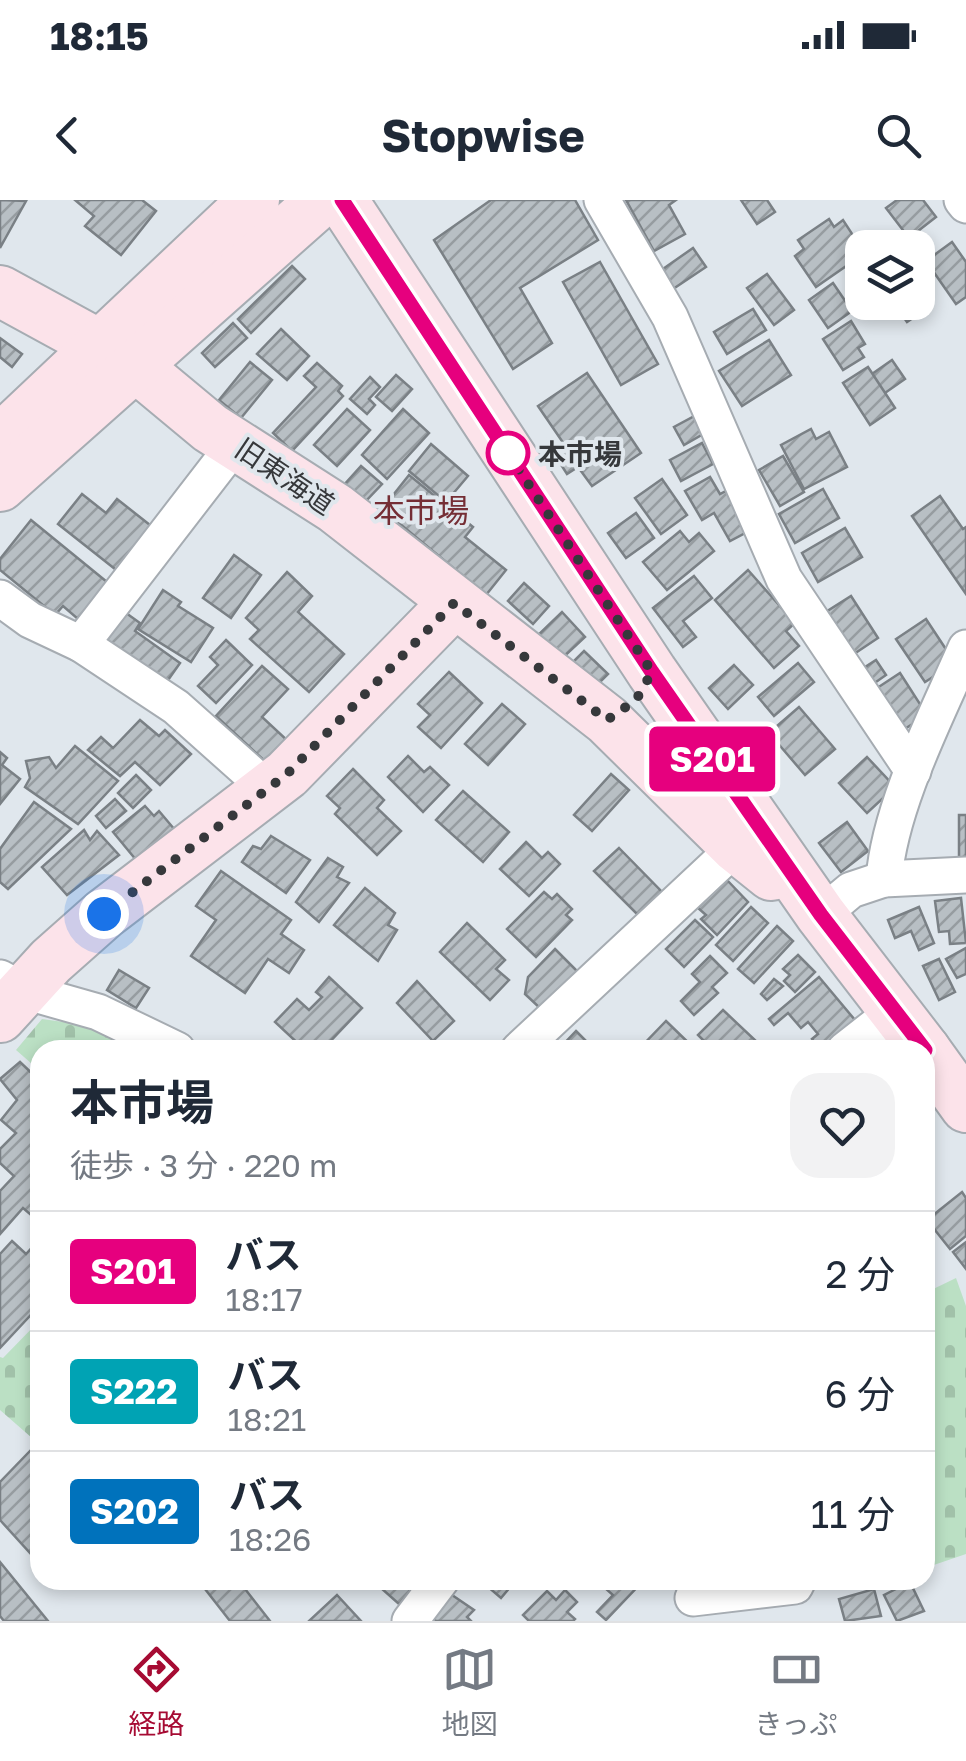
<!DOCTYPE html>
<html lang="ja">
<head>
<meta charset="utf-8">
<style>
	:root { --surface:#fff; --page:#f2f2f3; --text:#1f2937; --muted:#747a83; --line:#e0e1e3; --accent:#a60b33 }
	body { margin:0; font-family:"Golos Text","Noto Sans JP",sans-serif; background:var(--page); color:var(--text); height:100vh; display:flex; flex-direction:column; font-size:38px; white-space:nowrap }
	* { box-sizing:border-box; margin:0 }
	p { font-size:32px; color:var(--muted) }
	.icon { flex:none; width:55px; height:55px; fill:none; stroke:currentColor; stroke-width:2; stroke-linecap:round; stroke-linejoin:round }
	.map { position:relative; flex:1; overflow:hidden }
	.sheet { position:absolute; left:30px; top:840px; width:905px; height:550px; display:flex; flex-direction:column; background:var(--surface); border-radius:30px; box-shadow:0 5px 15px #0003 }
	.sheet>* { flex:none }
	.badge { padding:0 20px; border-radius:8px; font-size:35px; line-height:65px }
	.fabs { position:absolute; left:845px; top:30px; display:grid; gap:20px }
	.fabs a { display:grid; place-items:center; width:90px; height:90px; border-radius:20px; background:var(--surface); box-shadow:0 5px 15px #0003; font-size:50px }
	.you { position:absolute; width:50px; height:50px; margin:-25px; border:8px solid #fff; border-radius:50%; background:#1a73e8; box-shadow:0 0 0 15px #1a73e833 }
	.map>.badge { position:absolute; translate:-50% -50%; box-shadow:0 0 0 5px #fff }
	.round { display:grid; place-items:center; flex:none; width:105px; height:105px; border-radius:30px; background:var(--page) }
	.overview { display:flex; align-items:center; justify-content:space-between; height:170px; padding:0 40px }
	h1 { font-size:48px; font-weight:700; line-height:75px }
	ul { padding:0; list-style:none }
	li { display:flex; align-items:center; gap:30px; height:120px; padding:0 40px; border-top:2px solid var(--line) }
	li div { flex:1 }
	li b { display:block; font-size:38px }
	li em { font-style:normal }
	li .badge { min-width:110px; font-weight:700; text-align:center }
	.status { display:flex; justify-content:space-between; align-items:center; height:70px; padding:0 50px; background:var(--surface); direction:ltr }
	.status svg { height:28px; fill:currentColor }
	header { display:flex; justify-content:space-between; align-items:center; height:130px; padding:0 40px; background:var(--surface); font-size:45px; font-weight:700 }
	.tab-bar { display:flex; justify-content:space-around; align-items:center; height:140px; border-top:2px solid var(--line); background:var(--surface); font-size:28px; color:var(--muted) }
	.tab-bar a { display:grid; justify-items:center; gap:5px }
	.tab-bar .on { color:var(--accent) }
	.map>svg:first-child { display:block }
</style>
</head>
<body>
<div class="status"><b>18:15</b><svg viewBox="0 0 49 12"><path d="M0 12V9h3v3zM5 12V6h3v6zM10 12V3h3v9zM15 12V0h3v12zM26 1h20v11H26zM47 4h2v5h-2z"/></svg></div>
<header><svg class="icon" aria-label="back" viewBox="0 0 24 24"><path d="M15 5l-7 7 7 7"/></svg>Stopwise<svg class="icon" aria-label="search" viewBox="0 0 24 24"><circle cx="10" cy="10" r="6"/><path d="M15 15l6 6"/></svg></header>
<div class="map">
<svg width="966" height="1421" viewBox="0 0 966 1421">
	<defs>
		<pattern id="cemetery-stones" width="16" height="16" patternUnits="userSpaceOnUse" patternTransform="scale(2.5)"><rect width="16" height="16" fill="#bbe0c4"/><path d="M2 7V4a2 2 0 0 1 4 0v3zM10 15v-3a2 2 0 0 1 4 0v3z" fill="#a1c1a9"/></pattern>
		<pattern id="building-hatch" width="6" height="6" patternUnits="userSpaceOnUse" patternTransform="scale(2.5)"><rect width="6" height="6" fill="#b8bfc4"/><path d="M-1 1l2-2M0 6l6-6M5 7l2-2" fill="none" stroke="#969ca0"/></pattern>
	</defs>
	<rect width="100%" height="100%" fill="#e0e7ed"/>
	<g fill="url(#cemetery-stones)">
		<polygon points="42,819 106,828 133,850 40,850 40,871 16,850"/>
		<polygon points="956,1078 966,1106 966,1354 925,1368 925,1093"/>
		<polygon points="40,1120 40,1245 0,1210 0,1157 3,1158"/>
	</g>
	<g fill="url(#building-hatch)" stroke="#7a8085" stroke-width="2.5">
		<polygon points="0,0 26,1 0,48"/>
		<polygon points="75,0 142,0 156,11 121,55 85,26 94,16"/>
		<polygon points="491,0 575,0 598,40 520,88 552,143 513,169 434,40"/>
		<polygon points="626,0 676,0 669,5 685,34 654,51"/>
		<polygon points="741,0 767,0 775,12 757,24"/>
		<polygon points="897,0 923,0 936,17 909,38 886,8"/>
		<polygon points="829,19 834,27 843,20 862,49 862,55 816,87 795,56 804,49 798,40"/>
		<polygon points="952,42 966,62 966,97 956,104 926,61"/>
		<polygon points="693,48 706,67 673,89 660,71"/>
		<polygon points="600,62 658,164 621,185 563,82"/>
		<polygon points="292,66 305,79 251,133 238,119"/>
		<polygon points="767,74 794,110 774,125 747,88"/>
		<polygon points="833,83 852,111 828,128 809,100"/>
		<polygon points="918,84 932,105 907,122 893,102 918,102"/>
		<polygon points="753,109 766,130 727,154 714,132"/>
		<polygon points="851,121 865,144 858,148 864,157 843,170 823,139"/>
		<polygon points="233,123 247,138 215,167 202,153"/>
		<polygon points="281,129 309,156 287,180 257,154"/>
		<polygon points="0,138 22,154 12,167 0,157"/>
		<polygon points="769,140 791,175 742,206 719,171"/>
		<polygon points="892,160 905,179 872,202 859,183"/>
		<polygon points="250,162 272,180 241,218 219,200"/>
		<polygon points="317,163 342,186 338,191 343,196 292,251 273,233 316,187 304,176"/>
		<polygon points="868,167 895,208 870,225 843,183"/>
		<polygon points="587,173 641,253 592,286 578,267 567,274 553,252 564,244 538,206"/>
		<polygon points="396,175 412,189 392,211 376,197"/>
		<polygon points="370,177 380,187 369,199 375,205 367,214 350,199"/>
		<polygon points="347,209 370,230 337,266 314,245"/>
		<polygon points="403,209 429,233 387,279 362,255"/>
		<polygon points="702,212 712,229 684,245 674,227"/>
		<polygon points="811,229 816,239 829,232 847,267 804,289 781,245"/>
		<polygon points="702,243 713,264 681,281 670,260"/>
		<polygon points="431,244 468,276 446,302 409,271"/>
		<polygon points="783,256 804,292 780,306 759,270"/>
		<polygon points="361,266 382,284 364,303 344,285"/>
		<polygon points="409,275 473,327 465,337 506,370 486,395 382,309"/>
		<polygon points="710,277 720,294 726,291 749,331 730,341 714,313 702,320 685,291"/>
		<polygon points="662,279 687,315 661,334 635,298"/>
		<polygon points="823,289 839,318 795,343 779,314"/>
		<polygon points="82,294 106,313 117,299 155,329 120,373 58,324"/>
		<polygon points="940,296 963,329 966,327 966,394 912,316"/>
		<polygon points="636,313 654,338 626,358 608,333"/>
		<polygon points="31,320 107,382 78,419 63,406 55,415 0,370 0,359"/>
		<polygon points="845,328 862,357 818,382 802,353"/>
		<polygon points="680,331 689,342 699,333 714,351 667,390 643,362"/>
		<polygon points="234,355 261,375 231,418 203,398"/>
		<polygon points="748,370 795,423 786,431 799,446 774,468 715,400"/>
		<polygon points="287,372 312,396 298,412 344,454 309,492 250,439 259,430 246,418"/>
		<polygon points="694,376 712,398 683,421 696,437 683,447 653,408"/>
		<polygon points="524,383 549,406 533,424 508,401"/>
		<polygon points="163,390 181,402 178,406 213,428 191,462 138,429"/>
		<polygon points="851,396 878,438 845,460 818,417"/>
		<polygon points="562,412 585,437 556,464 533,440"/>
		<polygon points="126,413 140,423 135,431 180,463 166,483 106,441"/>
		<polygon points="926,419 955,463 925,482 896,439"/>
		<polygon points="226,440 252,465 216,503 198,486 218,465 210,457"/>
		<polygon points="584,451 608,474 592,490 568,467"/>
		<polygon points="876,460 886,475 866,489 856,473"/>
		<polygon points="798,463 814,482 774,516 758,497"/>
		<polygon points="734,465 753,485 728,509 709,488"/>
		<polygon points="262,466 288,489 262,517 289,542 268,564 216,516"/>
		<polygon points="449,472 482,503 441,548 418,527 430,515 418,504"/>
		<polygon points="900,473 927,515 898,533 871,492"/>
		<polygon points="502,504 525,524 488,565 465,544"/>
		<polygon points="799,507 835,549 805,575 769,533"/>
		<polygon points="140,520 159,536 165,530 191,554 160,585 135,562 120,576 88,550 101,537 113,548"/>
		<polygon points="75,546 118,581 78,624 25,587 30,578 26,561 49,557 56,568"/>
		<polygon points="0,552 7,558 2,565 20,579 0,604"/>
		<polygon points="408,556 424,572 430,567 449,585 423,612 388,577"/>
		<polygon points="867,557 895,587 867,613 839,583"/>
		<polygon points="353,569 384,600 377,608 401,631 377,655 335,614 340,608 327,596"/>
		<polygon points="611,574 629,590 592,631 574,615"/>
		<polygon points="136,575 151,590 133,608 118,593"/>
		<polygon points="463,591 509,632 483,662 436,620"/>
		<polygon points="115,599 126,611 106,628 96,616"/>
		<polygon points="34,602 71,629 8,689 0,682 0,649"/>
		<polygon points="145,606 154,616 159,611 175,630 137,661 113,632"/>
		<rect x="959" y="615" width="7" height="45"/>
		<polygon points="847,622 868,651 841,672 819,643"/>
		<polygon points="84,630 90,640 97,631 119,655 67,695 42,667"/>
		<polygon points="271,636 310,660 286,693 242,662 253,646 261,649"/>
		<polygon points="526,642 542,658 548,652 560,664 529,696 500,669"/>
		<polygon points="619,648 666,696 642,719 594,671"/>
		<polygon points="328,658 343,667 337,677 349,683 319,722 296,702"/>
		<polygon points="221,671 291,720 281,734 304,750 289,773 268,759 245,793 191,756 216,720 196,706"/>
		<polygon points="726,679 748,702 717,735 701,719 706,715 698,708"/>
		<polygon points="365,688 395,713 388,725 397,730 378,761 334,725"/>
		<polygon points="544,692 552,699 557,694 572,709 566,715 572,720 536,757 507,729"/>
		<polygon points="961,698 966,743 950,744 949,731 939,732 935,701"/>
		<polygon points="751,707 768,723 733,761 716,745"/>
		<polygon points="919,707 934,743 919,750 911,731 895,738 888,720"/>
		<polygon points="695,720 713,737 684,767 666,749"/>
		<polygon points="467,723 505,760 496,769 509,780 490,800 440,752"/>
		<polygon points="777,726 793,741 754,783 738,769"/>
		<polygon points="966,748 966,774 957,778 946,759"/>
		<polygon points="555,749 579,773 542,810 525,794 528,777"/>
		<polygon points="798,755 815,772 795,792 784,781 790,775 783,769"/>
		<polygon points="710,756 727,773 712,787 718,793 694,815 681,801 700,782 692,774"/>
		<polygon points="939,759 955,792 939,800 923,766"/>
		<polygon points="119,770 149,788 136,808 107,790"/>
		<polygon points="329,777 362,808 322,850 305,850 275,822 297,799 309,810 322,797 316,792"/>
		<polygon points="819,777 860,826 832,850 821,850 812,839 818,834 808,822 801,828 788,813 774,825 769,819"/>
		<polygon points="774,779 783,786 767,800 761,794"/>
		<polygon points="417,781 454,821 433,841 397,803"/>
		<polygon points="723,810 757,842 749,850 713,850 698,835"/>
		<polygon points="666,821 696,850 644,850 641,847"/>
		<polygon points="576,831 595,850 558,850"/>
		<polygon points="20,862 40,881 40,1002 30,1014 23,1008 0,1034 0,991 14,976 0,963 0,949 16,933 1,920 17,900 0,879"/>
		<polygon points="962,992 966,998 966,1036 950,1049 927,1020"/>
		<polygon points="12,1041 26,1054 38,1041 40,1043 40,1105 0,1148 0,1054"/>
		<polygon points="966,1042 966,1069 953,1052"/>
		<polygon points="30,1251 40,1261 40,1364 0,1320 0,1282"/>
		<polygon points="0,1362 48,1421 4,1421 0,1416"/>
		<polygon points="198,1380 238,1380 270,1421 230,1421"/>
		<polygon points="372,1380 409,1380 404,1385 411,1391 399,1404"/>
		<polygon points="480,1380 516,1380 501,1398"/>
		<polygon points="613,1380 644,1380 606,1420 597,1412 613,1395 605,1388"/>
		<polygon points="910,1382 924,1411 897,1421 884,1395"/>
		<polygon points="874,1389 881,1416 845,1421 839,1399"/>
		<polygon points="565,1390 577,1402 567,1412 575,1419 573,1421 529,1421 523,1415 547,1391 556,1400"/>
		<polygon points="337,1395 361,1421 309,1421"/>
		<polygon points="452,1395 474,1410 467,1417 471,1421 436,1421 431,1417"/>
	</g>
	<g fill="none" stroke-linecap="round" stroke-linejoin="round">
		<defs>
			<g id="street">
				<polyline points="602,0 670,117 784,379 913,571"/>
				<polyline points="962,0 966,5"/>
				<polyline points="0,398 30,420 81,444 236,243"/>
				<polyline points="81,444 176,507 268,589"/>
				<path d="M884,679C890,605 936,517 966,448"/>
				<polyline points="821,715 851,690 884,679 966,675"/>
				<polyline points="0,778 24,791 98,812 177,850"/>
				<polyline points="519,850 736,647"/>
				<polyline points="845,850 896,810"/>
				<polyline points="693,1398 795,1386 798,1380"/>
				<polyline points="410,1421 441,1380"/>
			</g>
			<g id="secondary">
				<polyline points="342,0 652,472 821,715 925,850"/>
				<polyline points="0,91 99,145"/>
				<polyline points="133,164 210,228 335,308 607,520 736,647 771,675"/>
				<polyline points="0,240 254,0"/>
				<polyline points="0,286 322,0"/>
				<polyline points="0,817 51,761 104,714 287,574 454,403"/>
				<polyline points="925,850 966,907"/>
			</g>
		</defs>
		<use href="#street" stroke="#a6acb2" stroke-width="39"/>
		<use href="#secondary" stroke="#a6acb2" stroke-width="54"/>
		<use href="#street" stroke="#fff" stroke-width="35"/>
		<use href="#secondary" stroke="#fce3ea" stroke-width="50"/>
	</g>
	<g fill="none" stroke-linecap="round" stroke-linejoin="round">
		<defs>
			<polyline id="line" points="342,0 652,472 821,715 925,850"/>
		</defs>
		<use href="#line" stroke="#fff" stroke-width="22"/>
		<use href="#line" stroke="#e6007e" stroke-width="15"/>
		<polyline stroke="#36383b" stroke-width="10" stroke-dasharray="0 18" points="104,714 287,574 454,403 607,520 636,500 652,472 508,253"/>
	</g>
	<circle fill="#fff" stroke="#e6007e" stroke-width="5" cx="508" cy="253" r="20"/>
	<g text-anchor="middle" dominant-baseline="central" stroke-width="8" stroke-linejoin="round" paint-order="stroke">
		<g font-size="28" font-weight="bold" fill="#36383b" stroke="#e0e7ed" text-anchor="start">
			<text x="538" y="253">本市場</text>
		</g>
		<g font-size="28" fill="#36383b" stroke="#e0e7ed">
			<text transform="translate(285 276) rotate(34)">旧東海道</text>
		</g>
		<g font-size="32" fill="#752e35" stroke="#e0e7ed">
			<text x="421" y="310">本市場</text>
		</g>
	</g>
</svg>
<div class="fabs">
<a><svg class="icon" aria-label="layers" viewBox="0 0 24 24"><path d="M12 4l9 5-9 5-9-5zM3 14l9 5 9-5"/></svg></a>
</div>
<div class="you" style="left:104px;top:714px"></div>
<b class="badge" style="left:712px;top:559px;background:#e6007e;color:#fff">S201</b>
<section class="sheet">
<div class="overview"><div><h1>本市場</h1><p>徒歩 · 3 分 · 220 m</p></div><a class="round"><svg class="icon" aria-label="heart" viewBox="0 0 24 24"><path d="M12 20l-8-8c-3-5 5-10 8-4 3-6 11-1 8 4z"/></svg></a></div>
<ul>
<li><span class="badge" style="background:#e6007e;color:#fff">S201</span><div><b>バス</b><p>18:17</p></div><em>2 分</em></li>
<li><span class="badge" style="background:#00a3b4;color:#fff">S222</span><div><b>バス</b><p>18:21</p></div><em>6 分</em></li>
<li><span class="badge" style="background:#0072bc;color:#fff">S202</span><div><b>バス</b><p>18:26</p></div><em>11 分</em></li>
</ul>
</section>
</div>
<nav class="tab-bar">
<a class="on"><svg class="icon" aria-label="directions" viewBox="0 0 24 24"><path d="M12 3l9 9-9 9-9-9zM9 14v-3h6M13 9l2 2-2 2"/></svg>経路</a>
<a><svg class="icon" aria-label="map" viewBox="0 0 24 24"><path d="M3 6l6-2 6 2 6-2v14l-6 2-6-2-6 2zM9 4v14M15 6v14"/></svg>地図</a>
<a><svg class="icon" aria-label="tickets" viewBox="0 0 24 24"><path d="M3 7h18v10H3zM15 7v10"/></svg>きっぷ</a>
</nav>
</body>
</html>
